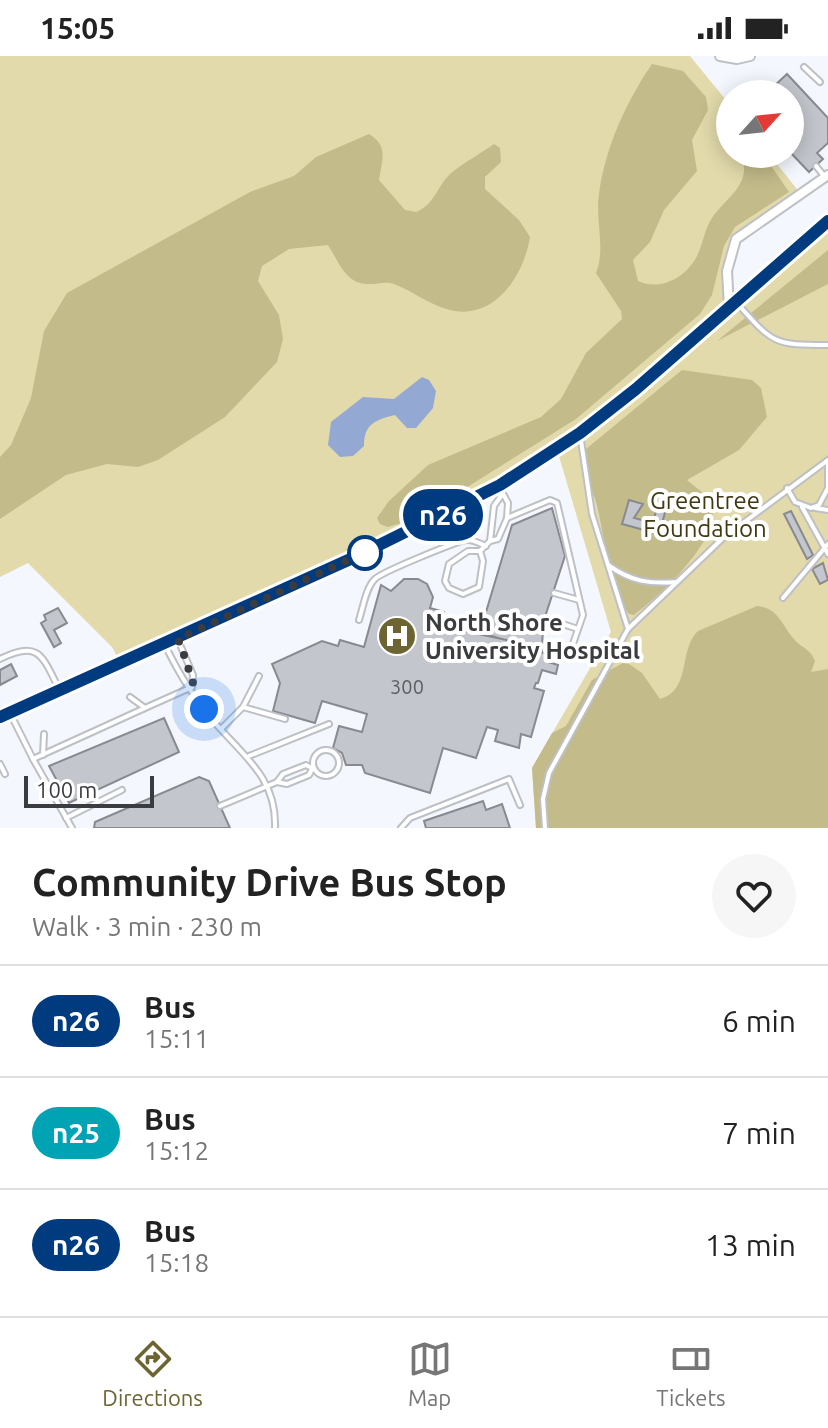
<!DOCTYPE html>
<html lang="en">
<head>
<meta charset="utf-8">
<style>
	:root { --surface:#fff; --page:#f6f6f6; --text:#222; --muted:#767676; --line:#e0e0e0; --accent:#6d6531 }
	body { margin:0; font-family:Ubuntu,sans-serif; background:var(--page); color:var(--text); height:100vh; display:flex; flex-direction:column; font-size:30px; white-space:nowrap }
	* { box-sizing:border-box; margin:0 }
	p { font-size:26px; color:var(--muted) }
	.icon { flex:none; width:44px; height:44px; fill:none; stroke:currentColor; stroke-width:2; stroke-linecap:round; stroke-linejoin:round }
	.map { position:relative; height:772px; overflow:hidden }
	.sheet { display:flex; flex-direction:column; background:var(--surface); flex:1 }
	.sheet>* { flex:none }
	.badge { padding:0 16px; border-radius:26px; font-size:28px; line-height:52px }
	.needle { width:52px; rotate:63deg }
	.tools { position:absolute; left:716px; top:24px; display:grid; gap:16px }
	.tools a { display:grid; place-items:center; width:88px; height:88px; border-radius:50%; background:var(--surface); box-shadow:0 4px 20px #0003; font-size:40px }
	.scale { position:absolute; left:24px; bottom:20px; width:130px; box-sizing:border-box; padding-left:8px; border:4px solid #3b3c3f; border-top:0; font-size:22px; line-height:28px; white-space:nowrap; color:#3b3c3f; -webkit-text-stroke:6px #fff; paint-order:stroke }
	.you { position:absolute; width:40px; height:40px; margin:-20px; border:6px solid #fff; border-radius:50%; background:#1a73e8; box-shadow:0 0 0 12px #1a73e833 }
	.map>.badge { position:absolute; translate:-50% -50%; box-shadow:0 0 0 4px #fff }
	.round { display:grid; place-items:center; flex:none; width:84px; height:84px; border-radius:42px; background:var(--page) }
	.headline { display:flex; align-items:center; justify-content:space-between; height:136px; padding:0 32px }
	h1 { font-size:38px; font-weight:700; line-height:60px }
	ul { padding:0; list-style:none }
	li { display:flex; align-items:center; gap:24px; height:112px; padding:0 32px; border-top:2px solid var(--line) }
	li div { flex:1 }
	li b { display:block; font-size:30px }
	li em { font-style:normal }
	li .badge { min-width:88px; font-weight:700; text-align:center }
	.status { display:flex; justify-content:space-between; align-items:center; height:56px; padding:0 40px; background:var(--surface); direction:ltr }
	.status svg { height:22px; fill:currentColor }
	.dock { display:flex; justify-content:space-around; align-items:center; height:112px; border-top:2px solid var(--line); background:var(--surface); font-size:22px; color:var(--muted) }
	.dock a { display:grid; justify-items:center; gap:4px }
	.dock .current { color:var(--accent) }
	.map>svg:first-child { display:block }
</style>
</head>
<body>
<div class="status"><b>15:05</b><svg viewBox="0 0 49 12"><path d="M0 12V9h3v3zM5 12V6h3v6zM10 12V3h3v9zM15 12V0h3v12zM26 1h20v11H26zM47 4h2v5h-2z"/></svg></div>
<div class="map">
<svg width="828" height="772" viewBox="0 0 828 772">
	<rect width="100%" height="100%" fill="#f4f7fd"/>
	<polygon fill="#e2daab" points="0,0 690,0 730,49 730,98 769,98 800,137 747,171 727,205 722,255 828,163 828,772 536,772 532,712 611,576 556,390 494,430 121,608 112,591 28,507 0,521"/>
	<g fill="#c3bb89">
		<path d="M652,8L683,15L706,41L708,54L692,84L697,115L664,154L650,186L633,204L638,225C659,235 684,223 696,202C703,189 704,174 712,162C727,140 753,129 741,98H763L789,136L735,171L724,190L712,239L700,258L576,363L418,462L388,471L380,468L377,462L389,445L428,409L541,361L561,343L586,297L622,263L621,255L596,217C606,193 595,165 599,138C605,92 626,46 652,8Z"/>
		<path d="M369,78C389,90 382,104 379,124L405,154L416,156C435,148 436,132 450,118C463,107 480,98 494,88L500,92L501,106L485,121V133L519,164L530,181C524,219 495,265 450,254C429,249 413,235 394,228C387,225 377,228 369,228C346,229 339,206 328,189L289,193L262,210L258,225L279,259L283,283L277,306L225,361L158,404L138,411L107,408L66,419L0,463V401L11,389L31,342L44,275L67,237L250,136L294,120L316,101Z"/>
		<polygon points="828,194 828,228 717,285"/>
		<path d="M682,314L752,324L761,332L767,361L739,394L687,424C696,432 709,439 712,451C720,485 659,540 634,559L629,558C608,531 605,479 596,446C594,437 588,432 585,424C581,414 584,403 586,393Z"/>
		<path d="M757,550C779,552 782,570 794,583C801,592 810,592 815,605L811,616L828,613V772H536L532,712L552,677L566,670L592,624L623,607L629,608L642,617L660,643C692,634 678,594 698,575Z"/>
	</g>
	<path fill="#93a9d4" d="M422,321L429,324L436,335L433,352L416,372H407L395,359C375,364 364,368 364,390L353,400L340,401L328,389L331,366L363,341L394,343Z"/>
	<g fill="#c3c6cc" stroke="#888a90" stroke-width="2">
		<polygon points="787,18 828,62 828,87 817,97 823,103 809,116 790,96 790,38 776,38 771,33"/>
		<polygon points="629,444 643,448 634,462 653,467 657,451 666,453 659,478 622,468"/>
		<polygon points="552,452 565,500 543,567 542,597 480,576 512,469"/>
		<polygon points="791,455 813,499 807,503 784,458"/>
		<polygon points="823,507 828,524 820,528 812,513"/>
		<polygon points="404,523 418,523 427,528 433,541 430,552 444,556 440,570 511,585 546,598 545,605 558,609 556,618 542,614 538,627 536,627 534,632 544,635 531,681 521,678 519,692 495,685 498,674 487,671 476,702 443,692 430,737 365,717 362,709 346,709 342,697 333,692 339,670 362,676 367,658 322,645 315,667 273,655 280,627 272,608 322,585 338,590 340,584 364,591 381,529 391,535"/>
		<polygon points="58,552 67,567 54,574 61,587 54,591 41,567 46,564 44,559"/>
		<polygon points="11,608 17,620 0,629 0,614"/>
		<polygon points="164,662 179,696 69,747 49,710"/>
		<polygon points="199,721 209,725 230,772 94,772 95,766"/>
		<polygon points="483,745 486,754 502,748 510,772 426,772 424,765"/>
	</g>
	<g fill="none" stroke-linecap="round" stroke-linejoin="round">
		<defs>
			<g id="service">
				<polyline points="804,11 820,26"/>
				<polyline points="816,110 824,120"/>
				<path d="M737,247C773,288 774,289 828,289"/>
				<polyline points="580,378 592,458 628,573"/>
				<polyline points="828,407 828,430"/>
				<polyline points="500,432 508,447 507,462 498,483 490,485 494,450 501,440"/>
				<polyline points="787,432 795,446 811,452 819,449 828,432"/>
				<polyline points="802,451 828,498"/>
				<polyline points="815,452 828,454"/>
				<polyline points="507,462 550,444 557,447 583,559 568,602"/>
				<polyline points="480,495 483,505 479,531 463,538 449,532 445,525 449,508 468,495 480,495 490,485"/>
				<path d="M608,509C632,526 649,528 677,526"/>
				<polyline points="554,537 579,544"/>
				<polyline points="783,542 828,488"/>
				<polyline points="547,563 578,573"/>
				<path d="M359,564C363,552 366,531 375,523C380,517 461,483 468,484C474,484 481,488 486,490"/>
				<polyline points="178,584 193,619 192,631"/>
				<path d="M165,589C178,616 196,645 215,667C245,701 277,723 275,772"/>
				<path d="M0,603C39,584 42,599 59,633"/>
				<polyline points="243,651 259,620"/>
				<polyline points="145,652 192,631"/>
				<polyline points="11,659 33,703 145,652 130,641"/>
				<polyline points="221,673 243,651 285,663"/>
				<circle cx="326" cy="707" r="13"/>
				<polyline points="43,699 44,678"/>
				<polyline points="249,700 329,668"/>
				<polyline points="33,703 72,772"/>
				<polyline points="0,708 5,718"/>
				<polyline points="277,726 287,728 309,719 312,713"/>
				<polyline points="220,750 277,726 283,718 306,709 312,712"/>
				<polyline points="66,762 122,734"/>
				<polyline points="401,772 410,762 509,723 520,749"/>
				<polyline points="545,772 543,743 549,717 628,573 723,482 828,404"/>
			</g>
			<g id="minor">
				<polyline points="720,0 737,3 750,0"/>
				<polyline points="729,251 727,215 736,183 828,119"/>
			</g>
			<polyline id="secondary" points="0,661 355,501 500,429 583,375 636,333 828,165"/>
		</defs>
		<use href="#service" stroke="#bdc0c5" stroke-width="8"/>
		<use href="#minor" stroke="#bdc0c5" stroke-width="12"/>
		<use href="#secondary" stroke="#bdc0c5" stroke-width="15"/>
		<use href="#service" stroke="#fff" stroke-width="4"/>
		<use href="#minor" stroke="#fff" stroke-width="8"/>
		<use href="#secondary" stroke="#fff" stroke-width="11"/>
	</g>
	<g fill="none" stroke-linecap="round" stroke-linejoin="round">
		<defs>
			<polyline id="line" points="0,661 355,501 500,429 580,377 636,333 828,165"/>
		</defs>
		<use href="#line" stroke="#fff" stroke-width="18"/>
		<use href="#line" stroke="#003b80" stroke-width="12"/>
		<path stroke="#3b3c3f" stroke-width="8" stroke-dasharray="0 14.4" d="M204,653C192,630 188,607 178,583L374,492L365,497"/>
	</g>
	<defs>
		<symbol id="hospital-disc" viewBox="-11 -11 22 22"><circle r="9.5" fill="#6d6531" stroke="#fff"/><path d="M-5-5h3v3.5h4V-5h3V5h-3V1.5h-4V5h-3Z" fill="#fff"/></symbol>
	</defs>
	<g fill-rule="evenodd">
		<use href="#hospital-disc" x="375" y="558" width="44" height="44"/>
	</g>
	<circle fill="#fff" stroke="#003b80" stroke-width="4" cx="365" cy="497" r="16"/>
	<g text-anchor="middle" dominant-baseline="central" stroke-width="8" stroke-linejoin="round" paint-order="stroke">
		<g font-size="20" fill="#5d5e62">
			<text x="407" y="630">300</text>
		</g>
		<g font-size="24" fill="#403911" stroke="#fff">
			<text x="705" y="444">Greentree<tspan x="705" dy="28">Foundation</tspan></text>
		</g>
		<g font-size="24" font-weight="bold" fill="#3b3c3f" stroke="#fff" text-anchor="start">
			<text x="425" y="566">North Shore<tspan x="425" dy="28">University Hospital</tspan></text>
		</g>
	</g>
</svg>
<div class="tools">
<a><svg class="needle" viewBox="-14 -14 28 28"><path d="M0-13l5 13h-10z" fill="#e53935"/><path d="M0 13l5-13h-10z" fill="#767676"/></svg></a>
</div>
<div class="scale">100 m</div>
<div class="you" style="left:204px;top:653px"></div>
<b class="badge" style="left:443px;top:459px;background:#003b80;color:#fff">n26</b>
</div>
<section class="sheet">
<div class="headline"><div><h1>Community Drive Bus Stop</h1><p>Walk · 3 min · 230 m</p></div><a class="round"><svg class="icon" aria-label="heart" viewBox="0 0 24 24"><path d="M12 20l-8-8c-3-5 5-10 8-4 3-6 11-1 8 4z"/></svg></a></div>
<ul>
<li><span class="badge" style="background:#003b80;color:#fff">n26</span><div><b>Bus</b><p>15:11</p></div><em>6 min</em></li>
<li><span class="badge" style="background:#00a3b4;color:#fff">n25</span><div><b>Bus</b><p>15:12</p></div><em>7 min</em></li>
<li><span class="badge" style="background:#003b80;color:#fff">n26</span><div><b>Bus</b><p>15:18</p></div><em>13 min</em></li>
</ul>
</section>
<nav class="dock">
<a class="current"><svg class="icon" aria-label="directions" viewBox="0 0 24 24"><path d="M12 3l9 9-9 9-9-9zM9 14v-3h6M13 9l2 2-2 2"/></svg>Directions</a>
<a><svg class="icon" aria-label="map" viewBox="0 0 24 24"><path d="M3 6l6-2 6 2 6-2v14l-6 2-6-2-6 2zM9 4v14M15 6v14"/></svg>Map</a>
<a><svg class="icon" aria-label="tickets" viewBox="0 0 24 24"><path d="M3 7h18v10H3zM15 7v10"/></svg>Tickets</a>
</nav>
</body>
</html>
